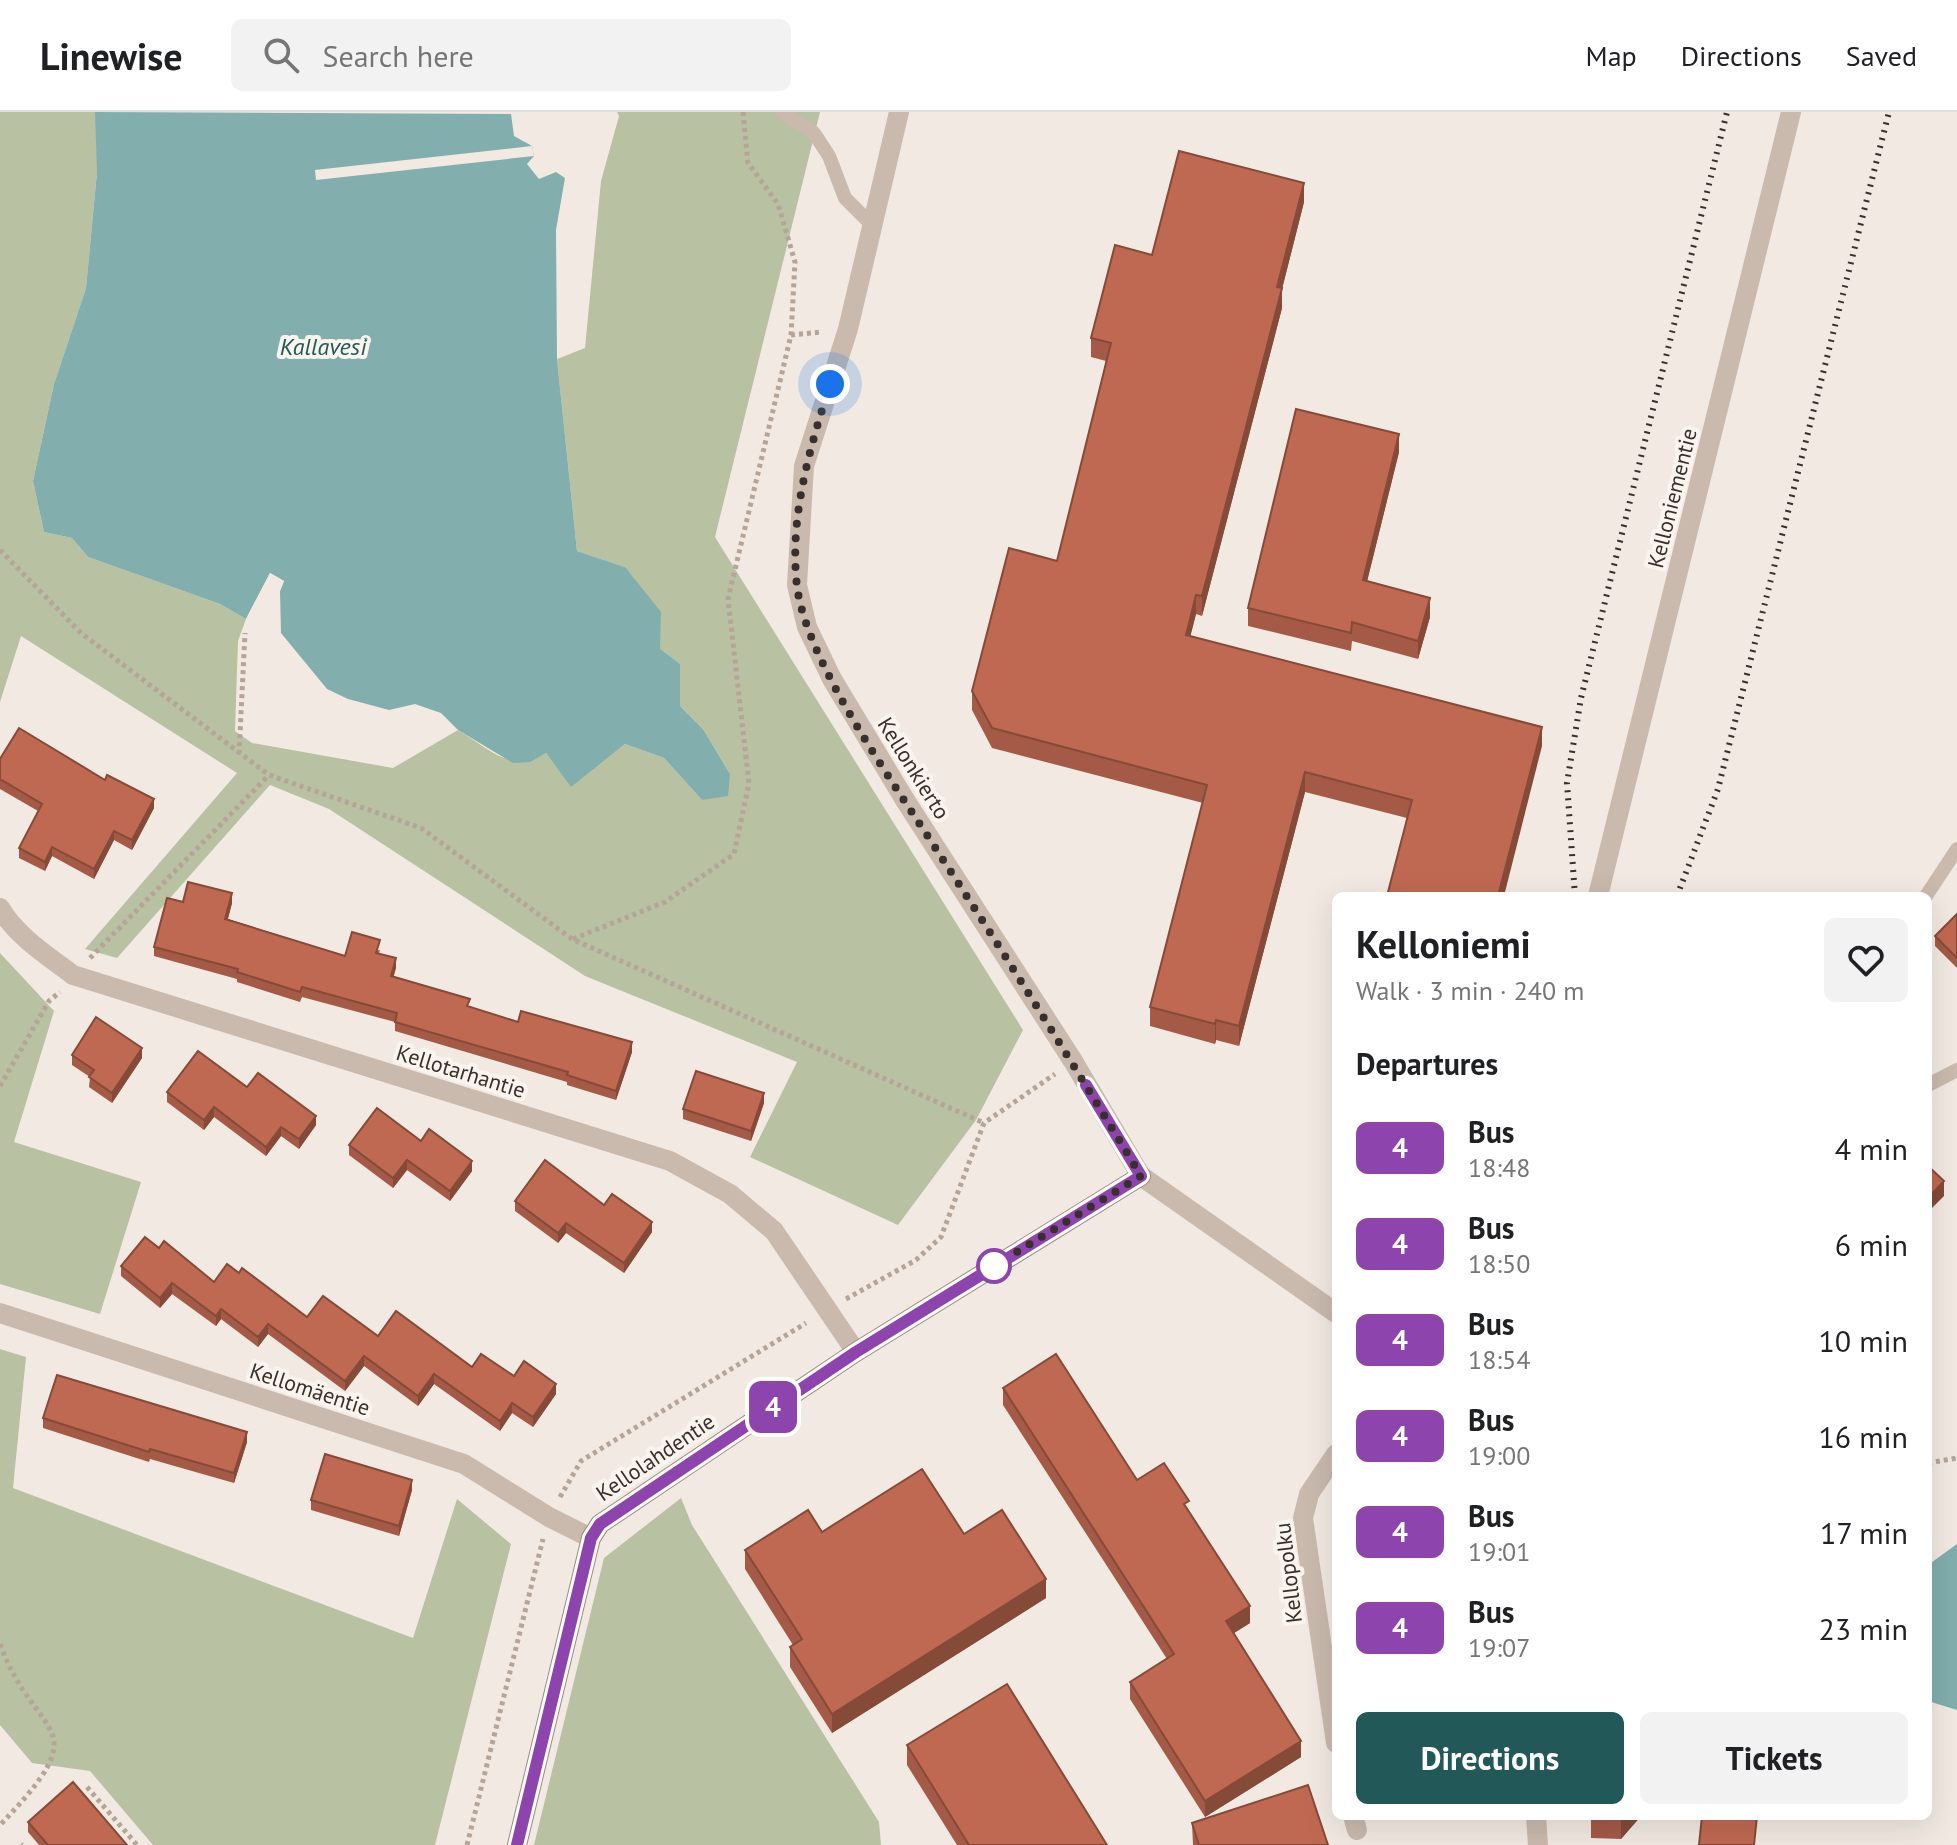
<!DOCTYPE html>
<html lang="en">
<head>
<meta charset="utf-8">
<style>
	:root { --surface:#fff; --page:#f2f2f2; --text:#202124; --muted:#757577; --line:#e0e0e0; --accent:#235859 }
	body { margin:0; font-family:"PT Sans",sans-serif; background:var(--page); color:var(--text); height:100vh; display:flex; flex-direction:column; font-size:30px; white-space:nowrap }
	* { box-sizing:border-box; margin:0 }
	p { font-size:26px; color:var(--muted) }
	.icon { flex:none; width:44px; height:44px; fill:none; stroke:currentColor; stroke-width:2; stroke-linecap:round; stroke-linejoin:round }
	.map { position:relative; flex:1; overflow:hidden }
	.details { position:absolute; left:1332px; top:780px; width:600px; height:928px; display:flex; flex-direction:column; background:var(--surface); border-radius:12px; box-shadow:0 8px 32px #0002 }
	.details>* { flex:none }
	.badge { padding:0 16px; border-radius:12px; font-size:28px; line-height:52px }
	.you { position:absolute; width:40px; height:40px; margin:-20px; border:6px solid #fff; border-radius:50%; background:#1a73e8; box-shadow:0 0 0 12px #1a73e833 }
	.map>.badge { position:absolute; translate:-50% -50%; box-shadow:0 0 0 4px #fff }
	h2 { padding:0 24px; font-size:30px; line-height:72px }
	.round { display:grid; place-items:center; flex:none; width:84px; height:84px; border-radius:12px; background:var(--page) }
	.summary { display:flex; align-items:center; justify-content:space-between; height:136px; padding:0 24px }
	h1 { font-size:38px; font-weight:700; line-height:60px }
	.button { display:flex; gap:16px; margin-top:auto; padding:16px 24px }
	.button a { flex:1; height:92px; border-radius:12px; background:var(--accent); color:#fff; font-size:32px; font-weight:700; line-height:92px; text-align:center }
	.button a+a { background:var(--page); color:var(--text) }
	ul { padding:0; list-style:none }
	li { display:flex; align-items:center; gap:24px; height:96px; padding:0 24px }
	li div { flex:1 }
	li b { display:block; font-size:30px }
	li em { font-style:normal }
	li .badge { min-width:88px; font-weight:700; text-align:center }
	header { display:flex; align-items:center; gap:48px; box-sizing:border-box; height:112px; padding:0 40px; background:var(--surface); border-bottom:2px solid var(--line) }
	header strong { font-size:38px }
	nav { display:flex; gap:44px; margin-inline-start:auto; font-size:28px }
	.search { width:560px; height:72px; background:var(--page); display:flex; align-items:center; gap:20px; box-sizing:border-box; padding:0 28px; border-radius:12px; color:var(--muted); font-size:30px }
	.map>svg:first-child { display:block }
</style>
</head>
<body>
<header>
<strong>Linewise</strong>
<div class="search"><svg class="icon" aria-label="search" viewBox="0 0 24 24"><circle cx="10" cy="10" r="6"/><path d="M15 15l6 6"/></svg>Search here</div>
<nav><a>Map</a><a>Directions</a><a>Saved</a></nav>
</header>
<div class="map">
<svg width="1957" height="1733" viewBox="0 0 1957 1733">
	<rect width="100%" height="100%" fill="#f2eae2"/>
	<g fill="#b8c1a2">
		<path d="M0,0H95L98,7L97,60L86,176L54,272L33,369L44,420L72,426L88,445L220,492L246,507L238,529L235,619L252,631L393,656L458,618C491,638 509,661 546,641L571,674L625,632L664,646L702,688L730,662L703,617L680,594V552L660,538L625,455L577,439L557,247L585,236L601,69L619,4L617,0H820L715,425L1023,918L976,1008L898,1113L750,1045L797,950L585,864L329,697L270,673L117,846L85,837L237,661L21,524L0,590Z"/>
		<polygon points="0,841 54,899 14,1030 141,1070 100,1202 0,1172"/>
		<polygon points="0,1237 26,1245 13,1376 413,1526 457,1387 511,1432 435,1733 153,1733 90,1659 32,1651 0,1613"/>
		<polygon points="681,1386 692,1413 879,1710 881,1733 534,1733 604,1446"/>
	</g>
	<g fill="#82aeae">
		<polygon points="95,0 511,2 514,24 532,34 534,44 527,52 539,67 556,60 565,66 556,118 557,247 577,439 625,455 661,500 660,537 680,552 680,594 703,617 730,662 728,684 702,688 664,646 625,632 571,675 546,641 530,650 513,651 458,618 441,601 415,592 389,598 348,587 327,577 281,521 280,479 284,469 270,461 246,507 220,492 88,445 72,426 44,420 33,369 54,272 86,176 97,60"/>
		<polygon points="1957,1432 1957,1598 1928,1589 1928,1453"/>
	</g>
	<g fill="#f2eae2">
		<polygon points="532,34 534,44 316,68 315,58"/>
		<polygon points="270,461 284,469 280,479 276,477 279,470 272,466 250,509 246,507"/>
	</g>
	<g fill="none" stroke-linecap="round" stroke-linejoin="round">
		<g stroke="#b6a498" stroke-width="5" stroke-dasharray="4 4" stroke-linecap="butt">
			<polyline points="791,223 822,220"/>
			<polyline points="0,438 81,521 269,663 421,716 572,827 984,1011"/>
			<polyline points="239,642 245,521"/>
			<polyline points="573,827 665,790 734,742 749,671 728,487 791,223 795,150 778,92 748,51 743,0"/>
			<polyline points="90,846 269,663"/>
			<polyline points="0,974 49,889 60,880"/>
			<polyline points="846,1187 916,1148 941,1125 984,1011 1055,962"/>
			<polyline points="1928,1351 1957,1346"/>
			<polyline points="560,1385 581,1349 806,1211"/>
			<path d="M0,1532C36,1631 101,1608 0,1713"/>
			<polyline points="87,1675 137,1733"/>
			<polyline points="21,1732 22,1733"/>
			<polyline points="467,1733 543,1427"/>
		</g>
		<g stroke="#cabaae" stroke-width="14">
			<polyline points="782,0 814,21 829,44 845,86 871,112"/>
			<polyline points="1926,784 1957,737"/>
			<polyline points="1928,973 1957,958"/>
		</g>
		<g stroke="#cabaae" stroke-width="20">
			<polyline points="899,0 848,217 804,354 797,473 807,515 832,567 905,688 1073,949 1141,1064 1336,1201"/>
			<polyline points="1598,784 1791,0"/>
			<path d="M0,796C16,824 48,844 73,863L670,1049L730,1082L774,1119L856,1240"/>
			<polyline points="0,1201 464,1352 549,1405 591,1426"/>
			<polyline points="1336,1342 1309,1382 1303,1406 1336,1631"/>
			<polyline points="1353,1704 1357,1718"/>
			<polyline points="1536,1704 1538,1733"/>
		</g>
		<polyline stroke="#9e897f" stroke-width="20" points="517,1733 591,1426 600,1412 856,1240 1141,1064"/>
		<g stroke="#392f2c" stroke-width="6" stroke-dasharray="2 6" stroke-linecap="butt">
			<polyline points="1575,784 1567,671 1581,586 1727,0"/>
			<polyline points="1677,784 1718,677 1889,0"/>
		</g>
	</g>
	<g fill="#a55a47">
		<polygon points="1304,90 1282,177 1282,196 1202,504 1196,502 1190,524 1542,634 1407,706 1305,680 1239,934 1216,928 1215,932 1150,914 1150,895 1203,691 992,636 972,598 972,579 1057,449 1106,249 1091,245 1091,226 1152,143"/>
		<polygon points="1399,340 1367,469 1430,505 1418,547 1352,529 1351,539 1248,514 1248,496"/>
		<polygon points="0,647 154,696 132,738 114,728 94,767 52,744 45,759 19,746 19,736 38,699 0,677"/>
		<polygon points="183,790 232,791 228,807 345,844 380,838 379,841 396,856 393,864 470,895 518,910 632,940 616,988 567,973 567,970 395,919 395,910 302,885 300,890 237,870 237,867 154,844 154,835"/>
		<polygon points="1957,802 1957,856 1935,834 1935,824"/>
		<polygon points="72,943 142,946 112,991 89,975 90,965 72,953"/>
		<polygon points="247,975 316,1013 299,1037 281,1024 266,1044 214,1005 204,1018 167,990 167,980"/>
		<polygon points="764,991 751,1029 683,1007 683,997"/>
		<polygon points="421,1029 472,1059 450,1089 407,1058 393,1076 349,1043 349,1033"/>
		<polygon points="515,1089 604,1093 652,1120 624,1161 566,1121 558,1131 515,1099"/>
		<polygon points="159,1136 214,1170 239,1161 307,1205 378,1224 472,1255 514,1264 556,1282 533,1315 512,1301 500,1319 434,1272 418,1294 364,1254 345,1279 268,1222 258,1235 221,1207 216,1214 172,1182 160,1196 121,1164 121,1154"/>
		<polygon points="1003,1276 1137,1368 1189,1399 1250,1511 1234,1521 1301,1645 1205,1705 1130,1587 1130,1570 1167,1547 1003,1293"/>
		<polygon points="43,1306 247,1330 234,1371 150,1347 149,1350 43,1316"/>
		<polygon points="1336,1376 1336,1398 1333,1396 1333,1381"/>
		<polygon points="412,1378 399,1424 311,1398 311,1388"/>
		<polygon points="822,1420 964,1422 1046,1486 832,1621 790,1555 790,1535 793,1533 745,1457 745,1438"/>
		<polygon points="907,1633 1107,1733 957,1733 907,1653"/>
		<polygon points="1591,1704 1641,1704 1621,1727 1591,1726"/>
		<polygon points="28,1710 127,1733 39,1733 28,1720"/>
		<polygon points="1192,1711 1328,1733 1193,1733"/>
	</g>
	<g fill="#864a39">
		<polygon points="1304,71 1304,90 1282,177 1282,196 1202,504 1202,484"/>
		<polygon points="1399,322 1399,340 1363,486 1363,468"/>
		<polygon points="1196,483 1196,502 1186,542 1186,523"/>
		<polygon points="1430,486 1430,505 1418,547 1418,529"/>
		<polygon points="1542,615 1542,634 1504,784 1498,784"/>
		<polygon points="1305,660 1305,680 1239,934 1239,914"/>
		<polygon points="154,687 154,696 132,738 132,728"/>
		<polygon points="114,719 114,728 94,767 94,757"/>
		<polygon points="52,735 52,744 45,759 45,750"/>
		<polygon points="232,781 232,791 225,816 225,807"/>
		<polygon points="396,846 396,856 391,874 391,864"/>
		<polygon points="1216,908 1216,928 1215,932 1215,912"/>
		<polygon points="632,930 632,940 616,988 616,979"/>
		<polygon points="142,936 142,946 112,991 112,981"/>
		<polygon points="764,981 764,991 751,1029 751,1019"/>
		<polygon points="214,995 214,1005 204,1018 204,1008"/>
		<polygon points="316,1004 316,1013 299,1037 299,1027"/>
		<polygon points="281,1015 281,1024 266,1044 266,1035"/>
		<polygon points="407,1048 407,1058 393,1076 393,1066"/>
		<polygon points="472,1049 472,1059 450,1089 450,1079"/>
		<polygon points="1944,1069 1944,1084 1928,1100 1928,1086"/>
		<polygon points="652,1110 652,1120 624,1161 624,1151"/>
		<polygon points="566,1111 566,1121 558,1131 558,1121"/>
		<polygon points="172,1171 172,1182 160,1196 160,1186"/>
		<polygon points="221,1197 221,1207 216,1214 216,1204"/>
		<polygon points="268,1212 268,1222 258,1235 258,1225"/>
		<polygon points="364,1244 364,1254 345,1279 345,1269"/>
		<polygon points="434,1262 434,1272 418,1294 418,1284"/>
		<polygon points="556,1272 556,1282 533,1315 533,1305"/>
		<polygon points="512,1291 512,1301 500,1319 500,1309"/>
		<polygon points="247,1320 247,1330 234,1371 234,1361"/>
		<polygon points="412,1368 412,1378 399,1424 399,1414"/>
		<polygon points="1046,1467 1046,1486 832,1621 832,1602"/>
		<polygon points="1250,1494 1250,1511 1226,1526 1226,1509"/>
		<polygon points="1301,1629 1301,1645 1205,1705 1205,1689"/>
		<polygon points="1624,1704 1641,1704 1621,1727 1621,1707"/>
	</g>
	<g fill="#c06952" stroke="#864a39" stroke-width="2">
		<polygon points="1179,39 1304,71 1277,175 1282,176 1202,484 1196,483 1186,523 1542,615 1498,784 1387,784 1412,688 1305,660 1239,914 1216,908 1215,912 1150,895 1207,673 992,616 972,579 1009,436 1057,449 1111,231 1091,226 1115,133 1152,143"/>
		<polygon points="1296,297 1399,322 1363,468 1430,486 1418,529 1352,510 1351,521 1248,496"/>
		<polygon points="19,616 105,668 107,663 154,687 132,728 114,719 94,757 52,735 45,750 19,736 42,692 0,667 0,647"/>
		<polygon points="188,770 232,781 225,807 345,844 352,820 380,828 376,841 396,846 391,864 470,887 467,894 518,910 521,899 632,930 616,979 567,963 568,960 395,910 397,901 302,875 300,880 237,860 238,857 154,835 167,786 183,790"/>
		<polygon points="1957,802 1957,846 1935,824"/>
		<polygon points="96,905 142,936 112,981 89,965 94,958 72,943"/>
		<polygon points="198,939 247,975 258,961 316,1004 299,1027 281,1015 266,1035 214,995 204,1008 167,980"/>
		<polygon points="696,959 764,981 751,1019 683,997"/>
		<polygon points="377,996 421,1029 429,1017 472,1049 450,1079 407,1048 393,1066 349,1033"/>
		<polygon points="545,1048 604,1093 612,1082 652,1110 624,1151 566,1111 558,1121 515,1089"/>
		<polygon points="1928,1054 1944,1069 1928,1086"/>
		<polygon points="145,1125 159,1136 164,1129 214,1170 227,1152 239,1161 242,1156 307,1205 323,1184 378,1224 396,1199 472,1255 481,1242 514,1264 524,1249 556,1272 533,1305 512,1291 500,1309 434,1262 418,1284 364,1244 345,1269 268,1212 258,1225 221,1197 216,1204 172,1171 160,1186 121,1154"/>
		<polygon points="1056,1242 1137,1368 1164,1351 1189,1389 1184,1392 1250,1494 1226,1509 1301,1629 1205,1689 1130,1570 1174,1542 1003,1276"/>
		<polygon points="57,1263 247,1320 234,1361 150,1337 149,1340 43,1306"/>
		<polygon points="325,1342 412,1368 399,1414 311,1388"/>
		<polygon points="922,1357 964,1422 1002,1398 1046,1467 832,1602 790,1535 802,1527 745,1438 808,1398 822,1420"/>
		<polygon points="1007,1572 1107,1733 969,1733 907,1633"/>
		<polygon points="73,1670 127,1733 48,1733 28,1710"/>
		<polygon points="1308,1673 1328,1733 1199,1733 1192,1711"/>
		<polygon points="1591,1704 1624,1704 1621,1707 1591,1706"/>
		<polygon points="1702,1704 1757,1704 1754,1733 1699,1733"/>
	</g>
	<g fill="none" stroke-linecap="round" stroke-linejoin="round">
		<defs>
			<polyline id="line" points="517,1733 591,1426 600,1412 856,1240 1141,1064 1086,973"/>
		</defs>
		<use href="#line" stroke="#fff" stroke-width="18"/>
		<use href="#line" stroke="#8e44ad" stroke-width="12"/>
		<path stroke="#392f2c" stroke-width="8" stroke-dasharray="0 14.4" d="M830,272C810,336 789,405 797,474C806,550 895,673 938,740C1008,847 1075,955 1141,1064L994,1154"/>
	</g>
	<circle fill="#fff" stroke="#8e44ad" stroke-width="4" cx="994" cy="1154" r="16"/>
	<g text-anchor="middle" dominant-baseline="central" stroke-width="8" stroke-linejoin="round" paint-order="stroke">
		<g font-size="22" fill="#392f2c" stroke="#faf4ee">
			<text transform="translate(1672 386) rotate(-76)">Kelloniementie</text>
			<text transform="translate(914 656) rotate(58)">Kellonkierto</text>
			<text transform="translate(461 959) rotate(17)">Kellotarhantie</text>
			<text transform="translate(310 1277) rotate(18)">Kellomäentie</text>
			<text transform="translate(655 1345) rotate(-34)">Kellolahdentie</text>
			<text transform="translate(1288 1461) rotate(-97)">Kellopolku</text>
		</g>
		<g font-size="24" font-style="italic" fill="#235859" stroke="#faf4ee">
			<text x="323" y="234">Kallavesi</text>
		</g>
	</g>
</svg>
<div class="you" style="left:830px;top:272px"></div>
<b class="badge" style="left:773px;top:1295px;background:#8e44ad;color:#fff">4</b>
<section class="details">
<div class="summary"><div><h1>Kelloniemi</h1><p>Walk · 3 min · 240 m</p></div><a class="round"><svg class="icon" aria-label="heart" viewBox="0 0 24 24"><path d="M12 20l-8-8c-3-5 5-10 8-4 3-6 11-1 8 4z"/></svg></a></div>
<h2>Departures</h2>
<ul>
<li><span class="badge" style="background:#8e44ad;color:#fff">4</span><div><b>Bus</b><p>18:48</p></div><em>4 min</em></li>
<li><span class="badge" style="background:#8e44ad;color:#fff">4</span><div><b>Bus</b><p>18:50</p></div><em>6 min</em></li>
<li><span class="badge" style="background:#8e44ad;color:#fff">4</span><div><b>Bus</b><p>18:54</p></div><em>10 min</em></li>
<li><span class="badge" style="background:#8e44ad;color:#fff">4</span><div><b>Bus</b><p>19:00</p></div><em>16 min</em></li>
<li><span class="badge" style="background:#8e44ad;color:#fff">4</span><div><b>Bus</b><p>19:01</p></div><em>17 min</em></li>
<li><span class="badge" style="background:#8e44ad;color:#fff">4</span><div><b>Bus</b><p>19:07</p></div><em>23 min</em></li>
</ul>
<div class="button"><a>Directions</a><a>Tickets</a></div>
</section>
</div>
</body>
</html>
